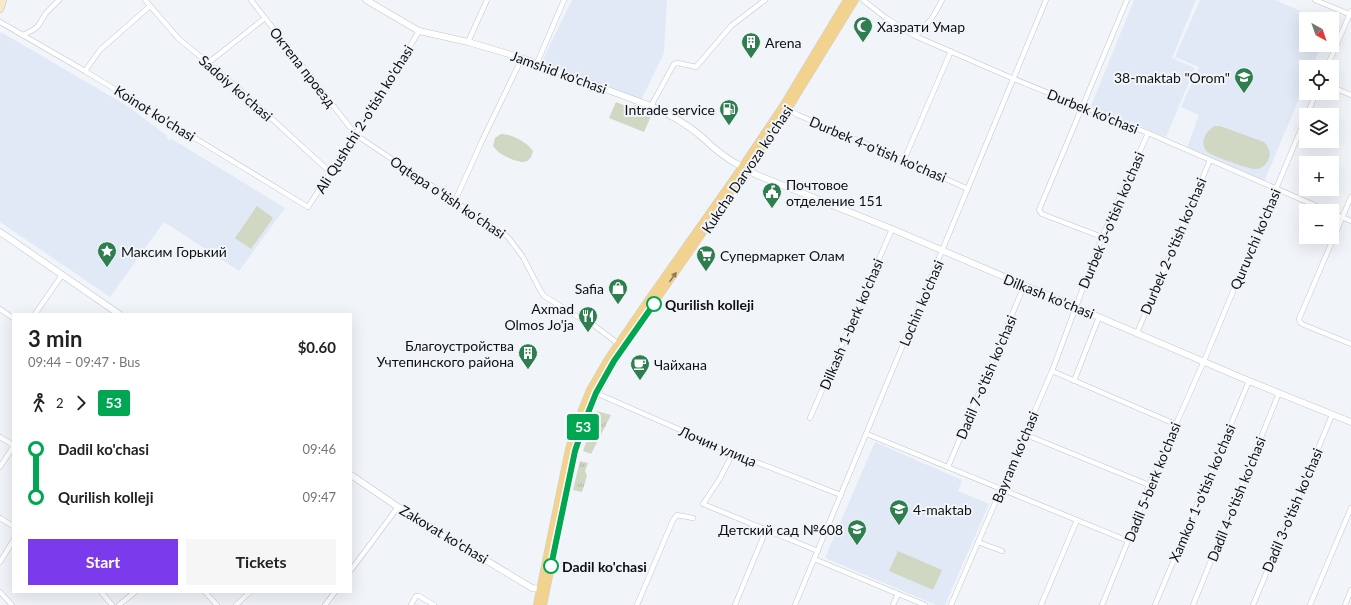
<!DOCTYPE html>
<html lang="en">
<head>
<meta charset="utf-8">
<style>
	:root { --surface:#fff; --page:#f6f6f6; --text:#222; --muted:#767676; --accent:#7c3aed }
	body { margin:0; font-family:Lato,sans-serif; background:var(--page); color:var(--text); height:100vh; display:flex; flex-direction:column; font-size:15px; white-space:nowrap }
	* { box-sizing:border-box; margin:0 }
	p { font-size:13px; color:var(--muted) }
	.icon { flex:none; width:22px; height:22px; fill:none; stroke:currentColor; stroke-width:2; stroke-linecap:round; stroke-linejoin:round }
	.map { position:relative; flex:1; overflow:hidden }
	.details { position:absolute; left:12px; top:313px; width:340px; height:280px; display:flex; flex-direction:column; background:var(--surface); border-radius:0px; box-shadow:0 4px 16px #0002 }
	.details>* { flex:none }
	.badge { padding:0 8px; border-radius:3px; font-size:14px; line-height:26px }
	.needle { width:26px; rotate:140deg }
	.buttons { position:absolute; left:1299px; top:12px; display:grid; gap:8px }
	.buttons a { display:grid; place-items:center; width:40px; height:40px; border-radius:0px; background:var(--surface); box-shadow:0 4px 16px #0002; font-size:20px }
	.map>.badge { position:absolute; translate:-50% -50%; box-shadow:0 0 0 2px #fff }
	.legs { display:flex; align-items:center; gap:6px; height:44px; padding:0 16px; font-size:13px }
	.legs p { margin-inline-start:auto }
	.headline { display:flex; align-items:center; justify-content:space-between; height:68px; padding:0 16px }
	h1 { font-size:22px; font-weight:700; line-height:30px }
	.action { display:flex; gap:8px; margin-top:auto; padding:8px 16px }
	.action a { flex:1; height:46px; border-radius:0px; background:var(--accent); color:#fff; font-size:16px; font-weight:700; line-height:46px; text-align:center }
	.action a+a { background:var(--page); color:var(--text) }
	ul { padding:0 16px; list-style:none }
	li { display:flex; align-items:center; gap:14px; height:48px; font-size:15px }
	li i { display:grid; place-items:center; width:6px; height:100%; margin:0 5px; background:currentColor }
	li i::after { content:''; width:10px; height:10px; margin:-5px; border:3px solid; border-radius:50%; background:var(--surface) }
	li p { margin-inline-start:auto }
	li:first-child i { background:linear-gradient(#0000 50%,currentColor 0) }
	li:last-child i { background:linear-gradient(currentColor 50%,#0000 0) }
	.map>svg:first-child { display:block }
</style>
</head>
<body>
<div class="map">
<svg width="1351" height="605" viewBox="0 0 1351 605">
	<defs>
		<pattern id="grass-tufts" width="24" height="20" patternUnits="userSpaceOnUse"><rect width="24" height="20" fill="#d0d7c2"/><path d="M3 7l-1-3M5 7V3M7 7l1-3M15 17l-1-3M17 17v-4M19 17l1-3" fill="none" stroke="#b1b8a6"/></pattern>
	</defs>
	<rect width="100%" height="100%" fill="#f1f5fa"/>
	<g fill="#e0e9f5">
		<polygon points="572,0 667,0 664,53 641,100 541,63"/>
		<polygon points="1134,0 1196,0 1172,58 1195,68 1166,137 1091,106"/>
		<polygon points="1200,0 1275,0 1320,19 1306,19 1306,45 1321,45 1312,67 1306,67 1306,82 1264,182 1187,148 1199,115 1181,107 1199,67 1175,57"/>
		<polygon points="1,32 129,107 167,136 166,138 170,140 172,139 285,208 239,271 164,222 110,297 0,222 0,36"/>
		<polygon points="875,442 962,480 958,491 989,504 945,605 936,605 825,558"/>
	</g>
	<g fill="url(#grass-tufts)">
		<polygon points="597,411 611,415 591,454 583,451"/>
		<polygon points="580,461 588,463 585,471 587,476 582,492 573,490"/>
	</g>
	<g fill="#d0d7c2">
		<polygon points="616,102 651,116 644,132 609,118"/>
		<path d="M1215,126H1220L1264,142C1268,146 1271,152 1269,158C1267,164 1262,169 1256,169C1251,170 1213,156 1209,153C1198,145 1205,131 1215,126Z"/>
		<path d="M501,134C512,134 527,142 533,151C530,165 522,163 511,159C503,155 498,153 493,146L495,138Z"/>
		<polygon points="257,206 273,218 251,249 235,238"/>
		<polygon points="898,551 942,570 933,590 889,571"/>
	</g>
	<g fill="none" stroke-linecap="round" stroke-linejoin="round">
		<defs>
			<g id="minor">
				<polyline points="145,0 179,39 237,87 330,172"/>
				<polyline points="251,0 356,135 508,237 523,257 540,290 544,296 583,320 595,326 620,345"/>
				<polyline points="863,0 886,18 915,36 1014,79 1148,133 1328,211"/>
				<polyline points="1315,0 1351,15"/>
				<polyline points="0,22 85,71 308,207 389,82 419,31"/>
				<polyline points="23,35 33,30 38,26 46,13 59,0"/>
				<path d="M915,36C928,26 935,14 942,0"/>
				<polyline points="468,42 487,0"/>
				<polyline points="208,63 265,18"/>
				<polyline points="537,63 564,0"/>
				<polyline points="1327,67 1351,11"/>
				<polyline points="85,71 100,50 150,6"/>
				<polyline points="1332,87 1351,95"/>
				<polyline points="651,106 674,64 678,63 696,67 731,26 765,0"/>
				<polyline points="788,109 798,115 904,160 968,189"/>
				<polyline points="1307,115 1316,93"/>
				<polyline points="904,160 951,51"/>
				<polyline points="1351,197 1299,319 1300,322 1302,324 1351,344"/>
				<polyline points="455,201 481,143 522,58"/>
				<polyline points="1332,213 1351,221"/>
				<polyline points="1102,237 1042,214 1039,210 1127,0"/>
				<polyline points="0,309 13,318"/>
				<polyline points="35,314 62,275"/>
				<polyline points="1137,333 1210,160"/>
				<polyline points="1052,371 1175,424"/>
				<polyline points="1074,381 1099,317"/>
				<polyline points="596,393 733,453 841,495"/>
				<polyline points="810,418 892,229"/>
				<polyline points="867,434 1128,541"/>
				<polyline points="1024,434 1149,485"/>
				<polyline points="0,437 13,445"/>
				<polyline points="733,453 719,480 703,504 818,551"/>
				<polyline points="0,467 13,447"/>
				<polyline points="948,467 1024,286"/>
				<polyline points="0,518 13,526"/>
				<polyline points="978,542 1002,551"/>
				<polyline points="814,559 925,605"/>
				<polyline points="0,562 13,541"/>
				<polyline points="351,570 398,507"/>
				<polyline points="0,592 12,605"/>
				<polyline points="101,592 112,605"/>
				<polyline points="205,592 217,605"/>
				<polyline points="119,605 135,592"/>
				<polyline points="236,605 250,592"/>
				<polyline points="325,605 335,592"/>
				<polyline points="411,605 416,596 419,596 434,605"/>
				<polyline points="637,605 673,520 677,515 693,518"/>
				<polyline points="735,605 766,530"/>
				<polyline points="795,605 1046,0"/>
				<polyline points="893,605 898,594"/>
				<polyline points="951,605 1052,371 1102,237 1148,133"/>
				<polyline points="1041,605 1077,520"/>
				<polyline points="1102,605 1128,541 1149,485 1204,361 1306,117"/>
				<polyline points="1155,605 1249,381"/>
				<polyline points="1193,605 1279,393"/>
				<polyline points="1253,605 1332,415"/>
				<polyline points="1310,605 1351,508"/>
				<polyline points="1345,605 1351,590"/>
			</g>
			<g id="tertiary">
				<path d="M366,0L419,31L468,42L522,58L651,106C669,114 687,124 702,137C714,149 727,159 742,167"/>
				<polyline points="747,170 757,175 892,229 1249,381 1351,422"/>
				<polyline points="0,232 119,314"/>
				<polyline points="351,475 398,507 532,588 540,589"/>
			</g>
			<polyline id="secondary" points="0,9 3,0"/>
			<g id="primary">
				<polyline points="537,605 569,449 580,415 590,390 608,359 647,302 742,167 783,106 847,0"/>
				<polyline points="543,605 575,451 591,405 614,361 788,109 855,0"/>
			</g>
		</defs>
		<use href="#minor" stroke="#c0c5ca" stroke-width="5.5"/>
		<use href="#tertiary" stroke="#c0c5ca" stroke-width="7"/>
		<use href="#secondary" stroke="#c0c5ca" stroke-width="8"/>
		<use href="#primary" stroke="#cfcfcf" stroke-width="8"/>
		<use href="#minor" stroke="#fff" stroke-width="4.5"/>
		<use href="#tertiary" stroke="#fff" stroke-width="6"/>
		<use href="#secondary" stroke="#f8e8c7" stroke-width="7"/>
		<use href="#primary" stroke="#f2d28f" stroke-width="7"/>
	</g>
	<defs><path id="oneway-solid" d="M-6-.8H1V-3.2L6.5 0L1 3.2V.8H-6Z"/></defs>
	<use fill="#8b7b56" href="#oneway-solid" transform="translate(673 277) rotate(-54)"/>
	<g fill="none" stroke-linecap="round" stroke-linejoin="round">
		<defs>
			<polyline id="line-1" points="551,566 575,451 586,418 596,393 614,361 654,304"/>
		</defs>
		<use href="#line-1" stroke="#fff" stroke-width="9"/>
		<use href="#line-1" stroke="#00a651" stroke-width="6"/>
	</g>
	<defs>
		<symbol id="mosque-pin" viewBox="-11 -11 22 30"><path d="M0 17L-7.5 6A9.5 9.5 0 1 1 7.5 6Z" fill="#2f7e4f" stroke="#f1f5fa"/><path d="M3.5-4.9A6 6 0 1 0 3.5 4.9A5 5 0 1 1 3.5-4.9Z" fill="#fff"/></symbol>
		<symbol id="building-pin" viewBox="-11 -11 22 30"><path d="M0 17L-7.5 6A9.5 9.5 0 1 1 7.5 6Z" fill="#2f7e4f" stroke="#f1f5fa"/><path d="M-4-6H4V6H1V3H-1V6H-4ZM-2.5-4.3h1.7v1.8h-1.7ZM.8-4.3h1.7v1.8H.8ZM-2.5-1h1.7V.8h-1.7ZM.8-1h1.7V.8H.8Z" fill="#fff"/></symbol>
		<symbol id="school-pin" viewBox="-11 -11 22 30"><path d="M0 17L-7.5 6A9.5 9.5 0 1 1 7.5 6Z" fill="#2f7e4f" stroke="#f1f5fa"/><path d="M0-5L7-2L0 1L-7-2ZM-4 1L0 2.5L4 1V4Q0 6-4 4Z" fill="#fff"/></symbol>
		<symbol id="fuel-pin" viewBox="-11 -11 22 30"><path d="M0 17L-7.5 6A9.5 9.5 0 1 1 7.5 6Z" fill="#2f7e4f" stroke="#f1f5fa"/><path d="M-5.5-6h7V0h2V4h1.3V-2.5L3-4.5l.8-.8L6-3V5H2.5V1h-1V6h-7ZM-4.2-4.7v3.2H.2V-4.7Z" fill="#fff"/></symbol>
		<symbol id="civic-pin" viewBox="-11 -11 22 30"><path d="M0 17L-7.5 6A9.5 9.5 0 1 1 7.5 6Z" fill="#2f7e4f" stroke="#f1f5fa"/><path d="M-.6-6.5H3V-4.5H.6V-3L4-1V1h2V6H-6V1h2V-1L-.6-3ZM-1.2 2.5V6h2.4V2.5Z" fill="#fff"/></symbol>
		<symbol id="sight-pin" viewBox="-11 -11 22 30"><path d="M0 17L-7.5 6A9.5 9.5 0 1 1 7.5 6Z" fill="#2f7e4f" stroke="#f1f5fa"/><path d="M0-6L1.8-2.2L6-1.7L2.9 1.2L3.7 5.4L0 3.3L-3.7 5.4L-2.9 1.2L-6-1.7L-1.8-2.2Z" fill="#fff"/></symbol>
		<symbol id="supermarket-pin" viewBox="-11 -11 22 30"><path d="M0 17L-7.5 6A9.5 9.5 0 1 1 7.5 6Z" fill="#2f7e4f" stroke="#f1f5fa"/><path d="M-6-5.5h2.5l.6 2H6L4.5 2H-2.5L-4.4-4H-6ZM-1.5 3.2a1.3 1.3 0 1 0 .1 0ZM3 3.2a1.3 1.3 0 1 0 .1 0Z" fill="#fff"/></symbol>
		<symbol id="shop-pin" viewBox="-11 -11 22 30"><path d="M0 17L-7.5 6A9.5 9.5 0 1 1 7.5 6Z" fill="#2f7e4f" stroke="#f1f5fa"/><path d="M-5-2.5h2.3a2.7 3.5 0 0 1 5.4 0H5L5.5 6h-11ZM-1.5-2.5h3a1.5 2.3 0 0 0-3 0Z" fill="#fff"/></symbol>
		<symbol id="restaurant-pin" viewBox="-11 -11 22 30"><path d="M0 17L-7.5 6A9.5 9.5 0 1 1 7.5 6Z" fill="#2f7e4f" stroke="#f1f5fa"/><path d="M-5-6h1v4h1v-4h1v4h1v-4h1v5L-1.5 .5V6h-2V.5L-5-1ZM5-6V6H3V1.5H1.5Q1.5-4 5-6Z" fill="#fff"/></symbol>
		<symbol id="cafe-pin" viewBox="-11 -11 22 30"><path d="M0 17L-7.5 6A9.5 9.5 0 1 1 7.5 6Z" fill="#2f7e4f" stroke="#f1f5fa"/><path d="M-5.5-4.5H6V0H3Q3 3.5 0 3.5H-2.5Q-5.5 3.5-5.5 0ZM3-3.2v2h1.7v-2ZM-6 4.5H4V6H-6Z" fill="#fff"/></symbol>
	</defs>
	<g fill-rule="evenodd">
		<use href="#mosque-pin" x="852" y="15" width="22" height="30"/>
		<use href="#building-pin" x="740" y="31" width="22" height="30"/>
		<use href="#school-pin" x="1233" y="66" width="22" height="30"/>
		<use href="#fuel-pin" x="718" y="98" width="22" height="30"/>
		<use href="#civic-pin" x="761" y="181" width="22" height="30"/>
		<use href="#sight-pin" x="96" y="240" width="22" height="30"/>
		<use href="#supermarket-pin" x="695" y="244" width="22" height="30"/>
		<use href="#shop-pin" x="607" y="277" width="22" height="30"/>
		<use href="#restaurant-pin" x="577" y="305" width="22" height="30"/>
		<use href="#building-pin" x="517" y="342" width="22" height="30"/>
		<use href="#cafe-pin" x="629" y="353" width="22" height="30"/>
		<use href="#school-pin" x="888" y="498" width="22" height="30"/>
		<use href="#school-pin" x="846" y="518" width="22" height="30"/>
	</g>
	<g fill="#fff" stroke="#00a651" stroke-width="2">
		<circle cx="654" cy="304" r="7"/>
		<circle cx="551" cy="566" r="7"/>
	</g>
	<g text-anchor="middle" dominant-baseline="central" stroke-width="4" stroke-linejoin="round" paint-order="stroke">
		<g font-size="14" fill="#0e1011" stroke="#f1f5fa" text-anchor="start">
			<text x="877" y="26">Хазрати Умар</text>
			<text x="765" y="42">Arena</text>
			<text x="1230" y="77" text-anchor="end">38-maktab "Orom"</text>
			<text x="715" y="109" text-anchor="end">Intrade service</text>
			<text x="786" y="184">Почтовое<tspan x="786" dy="16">отделение 151</tspan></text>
			<text x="121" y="251">Максим Горький</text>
			<text x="720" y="255">Супермаркет Олам</text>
			<text x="604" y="288" text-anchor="end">Safia</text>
			<text x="574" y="308" text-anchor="end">Axmad<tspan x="574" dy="16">Olmos Jo'ja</tspan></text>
			<text x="514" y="345" text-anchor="end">Благоустройства<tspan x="514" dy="16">Учтепинского района</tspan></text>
			<text x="654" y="364">Чайхана</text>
			<text x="913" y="509">4-maktab</text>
			<text x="843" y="529" text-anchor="end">Детский сад №608</text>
		</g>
		<g font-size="14" fill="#0e1011" stroke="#f1f5fa">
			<text transform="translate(303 67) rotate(52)">Октепа проезд</text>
			<text transform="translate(559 72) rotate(20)">Jamshid ko'chasi</text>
			<text transform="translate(236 88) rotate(41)">Sadoiy ko'chasi</text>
			<text transform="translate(1093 111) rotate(22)">Durbek ko'chasi</text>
			<text transform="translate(155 113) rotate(32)">Koinot ko'chasi</text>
			<text transform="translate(364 119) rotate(-58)">Ali Qushchi 2-o'tish ko'chasi</text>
			<text transform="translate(878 149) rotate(23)">Durbek 4-o'tish ko'chasi</text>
			<text transform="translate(747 169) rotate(-56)">Kukcha Darvoza ko'chasi</text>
			<text transform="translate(448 197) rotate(34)">Oqtepa oʻtish koʻchasi</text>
			<text transform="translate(1111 220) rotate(-67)">Durbek 3-o'tish ko'chasi</text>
			<text transform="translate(1255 239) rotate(-67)">Quruvchi ko'chasi</text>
			<text transform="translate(1173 246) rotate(-67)">Durbek 2-o'tish ko'chasi</text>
			<text transform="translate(1049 296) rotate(22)">Dilkash ko'chasi</text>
			<text transform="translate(921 303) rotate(-67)">Lochin ko'chasi</text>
			<text transform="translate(851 324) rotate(-67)">Dilkash 1-berk ko'chasi</text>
			<text transform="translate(986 377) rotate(-67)">Dadil 7-o'tish ko'chasi</text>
			<text transform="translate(718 446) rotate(23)">Лочин улица</text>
			<text transform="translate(1015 457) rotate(-67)">Bayram ko'chasi</text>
			<text transform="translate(1152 482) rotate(-68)">Dadil 5-berk ko'chasi</text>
			<text transform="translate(1202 493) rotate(-67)">Xamkor 1-o'tish ko'chasi</text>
			<text transform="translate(1236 499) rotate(-68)">Dadil 4-o'tish ko'chasi</text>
			<text transform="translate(1292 510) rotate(-67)">Dadil 3-o'tish ko'chasi</text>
			<text transform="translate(444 534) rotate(31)">Zakovat ko'chasi</text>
		</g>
		<g font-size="14" font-weight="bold" fill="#0e1011" stroke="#f1f5fa" text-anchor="start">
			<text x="665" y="304">Qurilish kolleji</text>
			<text x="562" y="566">Dadil ko'chasi</text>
		</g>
	</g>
</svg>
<div class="buttons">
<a><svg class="needle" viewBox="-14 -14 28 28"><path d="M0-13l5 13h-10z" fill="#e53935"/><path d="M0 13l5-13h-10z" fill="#767676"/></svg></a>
<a><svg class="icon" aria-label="locate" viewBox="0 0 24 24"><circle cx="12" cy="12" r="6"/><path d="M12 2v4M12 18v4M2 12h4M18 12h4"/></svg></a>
<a><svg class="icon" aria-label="layers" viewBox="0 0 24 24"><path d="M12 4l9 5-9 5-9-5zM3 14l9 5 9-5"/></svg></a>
<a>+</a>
<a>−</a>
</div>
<b class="badge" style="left:583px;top:427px;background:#00a651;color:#fff">53</b>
<section class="details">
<div class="headline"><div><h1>3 min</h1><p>09:44 – 09:47 · Bus</p></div><b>$0.60</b></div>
<div class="legs"><svg class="icon" aria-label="walk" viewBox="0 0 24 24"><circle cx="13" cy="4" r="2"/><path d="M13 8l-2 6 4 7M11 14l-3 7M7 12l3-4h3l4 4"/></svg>2<svg class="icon" aria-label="forward" viewBox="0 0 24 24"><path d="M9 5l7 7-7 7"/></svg><b class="badge" style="background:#00a651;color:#fff">53</b></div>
<ul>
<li><i style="color:#00a651"></i><b>Dadil ko'chasi</b><p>09:46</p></li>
<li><i style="color:#00a651"></i><b>Qurilish kolleji</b><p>09:47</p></li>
</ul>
<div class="action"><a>Start</a><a>Tickets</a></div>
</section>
</div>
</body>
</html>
